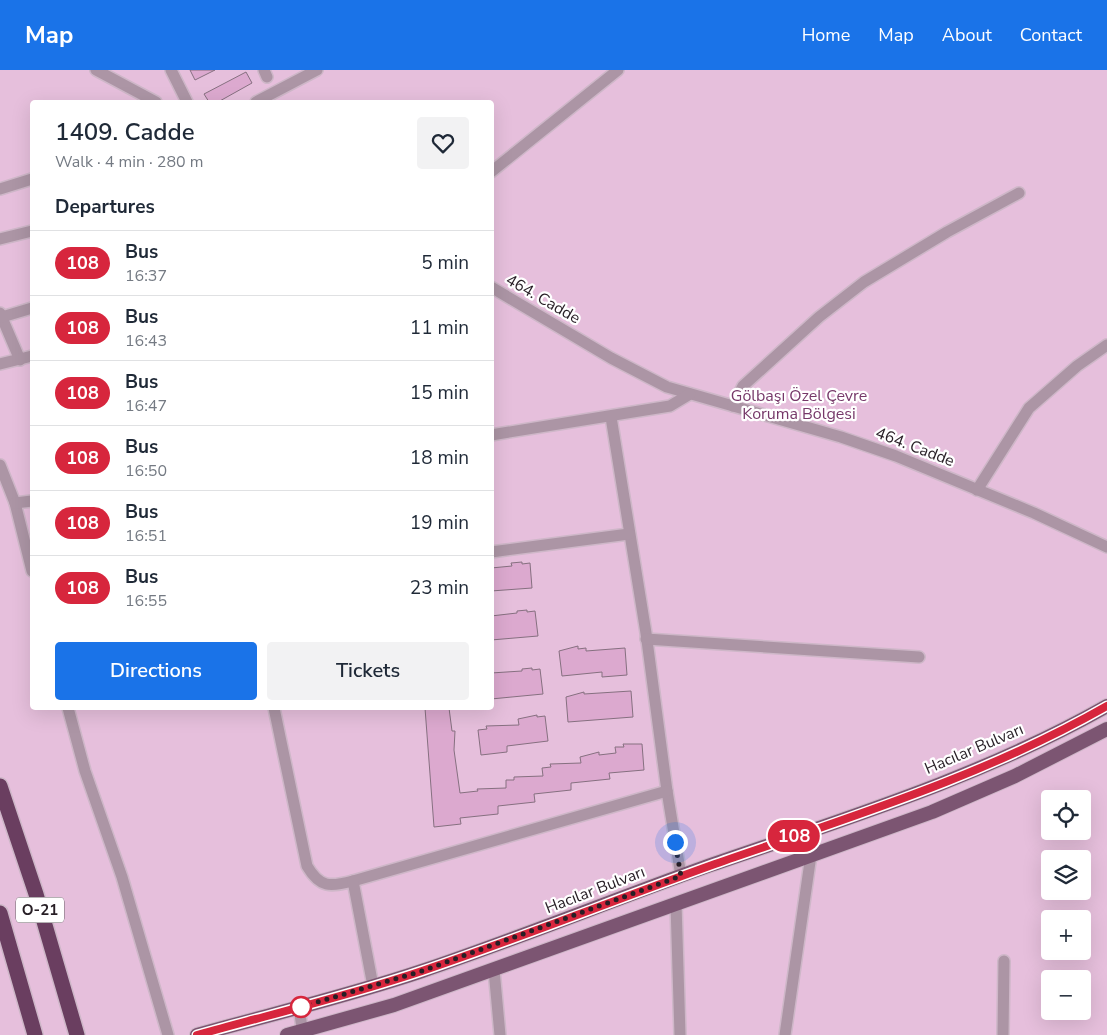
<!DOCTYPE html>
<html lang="en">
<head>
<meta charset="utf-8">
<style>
	:root { --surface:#fff; --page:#f2f2f3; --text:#1f2937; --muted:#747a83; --line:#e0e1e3; --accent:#1a73e8 }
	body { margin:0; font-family:"Nunito Sans",sans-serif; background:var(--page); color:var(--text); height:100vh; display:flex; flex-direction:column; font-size:19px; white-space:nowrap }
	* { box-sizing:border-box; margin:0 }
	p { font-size:16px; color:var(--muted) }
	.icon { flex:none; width:28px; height:28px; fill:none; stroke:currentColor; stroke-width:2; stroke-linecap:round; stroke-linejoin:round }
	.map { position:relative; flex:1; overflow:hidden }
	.sheet { position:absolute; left:30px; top:30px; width:464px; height:610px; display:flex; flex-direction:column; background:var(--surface); border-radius:5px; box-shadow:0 5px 20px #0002 }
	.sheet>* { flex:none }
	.badge { padding:0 10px; border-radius:16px; font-size:18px; line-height:32px }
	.fabs { position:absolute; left:1041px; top:720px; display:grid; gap:10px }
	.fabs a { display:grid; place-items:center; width:50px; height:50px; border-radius:5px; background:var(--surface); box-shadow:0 5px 20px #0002; font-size:25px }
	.you { position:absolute; width:25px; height:25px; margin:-12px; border:4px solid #fff; border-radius:50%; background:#1a73e8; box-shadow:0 0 0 8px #1a73e833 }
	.map>.badge { position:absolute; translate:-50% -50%; box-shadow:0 0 0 2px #fff }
	h2 { padding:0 25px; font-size:19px; line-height:45px }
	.round { display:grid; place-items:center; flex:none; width:52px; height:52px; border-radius:5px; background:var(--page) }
	.headline { display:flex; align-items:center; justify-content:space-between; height:85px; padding:0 25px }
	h1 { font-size:24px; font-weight:600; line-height:38px }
	.button { display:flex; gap:10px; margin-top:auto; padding:10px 25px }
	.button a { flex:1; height:58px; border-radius:5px; background:var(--accent); color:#fff; font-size:20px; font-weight:600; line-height:58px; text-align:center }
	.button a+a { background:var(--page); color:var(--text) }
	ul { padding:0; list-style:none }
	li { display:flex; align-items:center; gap:15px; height:65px; padding:0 25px; border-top:1px solid var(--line) }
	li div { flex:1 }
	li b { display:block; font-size:19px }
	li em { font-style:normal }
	li .badge { min-width:55px; font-weight:700; text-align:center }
	header { display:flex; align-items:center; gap:30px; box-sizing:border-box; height:70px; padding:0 25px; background:var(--accent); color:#fff }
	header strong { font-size:24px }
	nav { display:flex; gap:28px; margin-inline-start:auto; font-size:18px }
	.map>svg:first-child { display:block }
</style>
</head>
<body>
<header>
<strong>Map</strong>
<nav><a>Home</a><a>Map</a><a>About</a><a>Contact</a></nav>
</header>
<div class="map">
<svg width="1107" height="965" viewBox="0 0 1107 965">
	<rect width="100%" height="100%" fill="#f3d9ec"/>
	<path fill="#e6bfdc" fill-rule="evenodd" d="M0,0H1107V965H0ZM32,32H491V638H32ZM1050,729H1082V761H1050ZM1050,789H1082V821H1050ZM1050,849H1082V881H1050ZM1050,909H1082V941H1050Z"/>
	<g fill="#dca9cf" stroke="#867080">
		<polygon points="190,0 215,0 195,10"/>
		<polygon points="246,2 252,13 218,32 209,32 204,24"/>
		<polygon points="522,492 522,494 530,493 532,518 491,521 491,498 512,496 511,493"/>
		<polygon points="527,540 527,542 535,541 538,566 491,570 491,546 517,543 517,541"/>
		<polygon points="578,576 578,579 586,578 586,581 625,578 627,605 602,607 602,602 562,606 559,581"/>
		<polygon points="532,598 532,600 540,599 543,624 491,629 491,603 522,601 522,599"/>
		<polygon points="631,621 633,647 568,652 566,627 584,622 584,624"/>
		<polygon points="425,638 449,638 452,661 455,661 454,680 460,723 478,721 477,719 506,718 506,710 514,710 514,707 543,706 542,698 551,697 550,694 581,693 580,687 599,682 599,685 616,683 615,677 624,677 623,674 642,674 644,700 609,703 610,709 571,713 571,720 534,724 535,732 498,736 498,744 460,748 461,754 434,757"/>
		<polygon points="537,645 537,647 545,646 548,671 507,676 507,682 481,685 478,660 487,659 486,656 519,655 518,649"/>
	</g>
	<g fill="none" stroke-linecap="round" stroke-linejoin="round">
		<defs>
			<g id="minor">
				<polyline points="96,0 156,32"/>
				<polyline points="171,0 187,32"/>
				<polyline points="264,0 267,7"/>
				<polyline points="256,32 317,0"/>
				<polyline points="491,102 618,0"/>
				<polyline points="0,119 32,109"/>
				<polyline points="0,169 32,161"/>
				<polyline points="491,217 611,288 667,317 841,367 896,386 1034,443 1107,477"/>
				<polyline points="0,243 20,290"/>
				<polyline points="2,247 32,238"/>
				<polyline points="0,294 32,286"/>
				<polyline points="733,336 743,316 819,247 864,212 947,162 1019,123"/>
				<polyline points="611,347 646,563 667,721 681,806"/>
				<polyline points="491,365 670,336 690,324"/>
				<polyline points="0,395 15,433 32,501"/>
				<polyline points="977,420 1029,338 1077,296 1107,275"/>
				<polyline points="15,433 32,431"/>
				<polyline points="491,482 629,464"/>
				<polyline points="646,569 919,587"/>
				<polyline points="68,638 85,701 122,807 168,965"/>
				<path d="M274,638L307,796C320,818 330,817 353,811L667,721"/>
				<polyline points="353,811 373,916"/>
				<polyline points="676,834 680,965"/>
				<polyline points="494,900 500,965"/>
				<polyline points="299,937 303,965"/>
				<polyline points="785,965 811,785"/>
				<polyline points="1003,965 1004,891"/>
			</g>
			<g id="major">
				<path d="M197,965C272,944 348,926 422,901C517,869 610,831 705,797C841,750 982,707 1107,636"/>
				<polyline points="287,965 394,935 932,742 1015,706 1107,659"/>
			</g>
			<g id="highway">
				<polyline points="0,716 36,824 77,965"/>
				<polyline points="0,843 35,965"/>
			</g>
		</defs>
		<use href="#minor" stroke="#ceb7c8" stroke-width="14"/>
		<use href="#major" stroke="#ceb7c8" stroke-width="16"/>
		<use href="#highway" stroke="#ceb7c8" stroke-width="18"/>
		<use href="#minor" stroke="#ac95a5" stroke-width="11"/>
		<use href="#major" stroke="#7c5572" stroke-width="14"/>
		<use href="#highway" stroke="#6a3e60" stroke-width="15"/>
	</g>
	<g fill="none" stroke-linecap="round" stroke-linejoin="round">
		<defs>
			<path id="line" d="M197,965C272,944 348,926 422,901C520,868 617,829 715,794C847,748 985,706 1107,636"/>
		</defs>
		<use href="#line" stroke="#fff" stroke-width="11"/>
		<use href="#line" stroke="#d7263d" stroke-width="8"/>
		<polyline stroke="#271e25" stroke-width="5" stroke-dasharray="0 9" points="301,937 422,901 681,806 675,772"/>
	</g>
	<circle fill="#fff" stroke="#d7263d" stroke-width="2.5" cx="301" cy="937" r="10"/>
	<g text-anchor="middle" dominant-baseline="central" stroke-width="4.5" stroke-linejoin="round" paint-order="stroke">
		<rect fill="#fff" stroke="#686266" stroke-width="1" x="16" y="827.5" width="48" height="25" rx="4"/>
		<g font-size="15" font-weight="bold" fill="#271e25">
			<text x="40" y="840">O-21</text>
		</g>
		<g font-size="16" fill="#271e25" stroke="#fff">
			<text transform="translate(543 229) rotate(30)">464. Cadde</text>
			<text transform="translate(915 377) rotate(21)">464. Cadde</text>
			<text transform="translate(974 679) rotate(-23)">Hacılar Bulvarı</text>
			<text transform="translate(595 820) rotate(-21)">Hacılar Bulvarı</text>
		</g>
		<g font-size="16" fill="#763869" stroke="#fff">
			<text x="799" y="326">Gölbaşı Özel Çevre<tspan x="799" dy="18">Koruma Bölgesi</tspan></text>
		</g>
	</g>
</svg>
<div class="fabs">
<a><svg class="icon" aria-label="locate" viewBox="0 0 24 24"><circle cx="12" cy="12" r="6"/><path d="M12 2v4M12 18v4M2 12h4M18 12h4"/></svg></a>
<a><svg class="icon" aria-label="layers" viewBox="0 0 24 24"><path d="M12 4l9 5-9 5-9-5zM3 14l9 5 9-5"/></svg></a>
<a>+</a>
<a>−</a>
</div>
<div class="you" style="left:675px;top:772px"></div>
<b class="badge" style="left:794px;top:766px;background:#d7263d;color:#fff">108</b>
<section class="sheet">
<div class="headline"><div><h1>1409. Cadde</h1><p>Walk · 4 min · 280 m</p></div><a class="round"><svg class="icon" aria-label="heart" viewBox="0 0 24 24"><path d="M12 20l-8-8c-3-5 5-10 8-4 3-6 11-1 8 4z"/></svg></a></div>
<h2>Departures</h2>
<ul>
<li><span class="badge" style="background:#d7263d;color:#fff">108</span><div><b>Bus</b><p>16:37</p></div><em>5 min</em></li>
<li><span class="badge" style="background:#d7263d;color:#fff">108</span><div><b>Bus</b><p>16:43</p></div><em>11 min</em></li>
<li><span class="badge" style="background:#d7263d;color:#fff">108</span><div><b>Bus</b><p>16:47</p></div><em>15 min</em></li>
<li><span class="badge" style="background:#d7263d;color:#fff">108</span><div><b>Bus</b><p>16:50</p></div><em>18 min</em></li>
<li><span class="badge" style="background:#d7263d;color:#fff">108</span><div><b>Bus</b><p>16:51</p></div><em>19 min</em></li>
<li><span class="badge" style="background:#d7263d;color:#fff">108</span><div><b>Bus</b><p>16:55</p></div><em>23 min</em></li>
</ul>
<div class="button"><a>Directions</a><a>Tickets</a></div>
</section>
</div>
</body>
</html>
